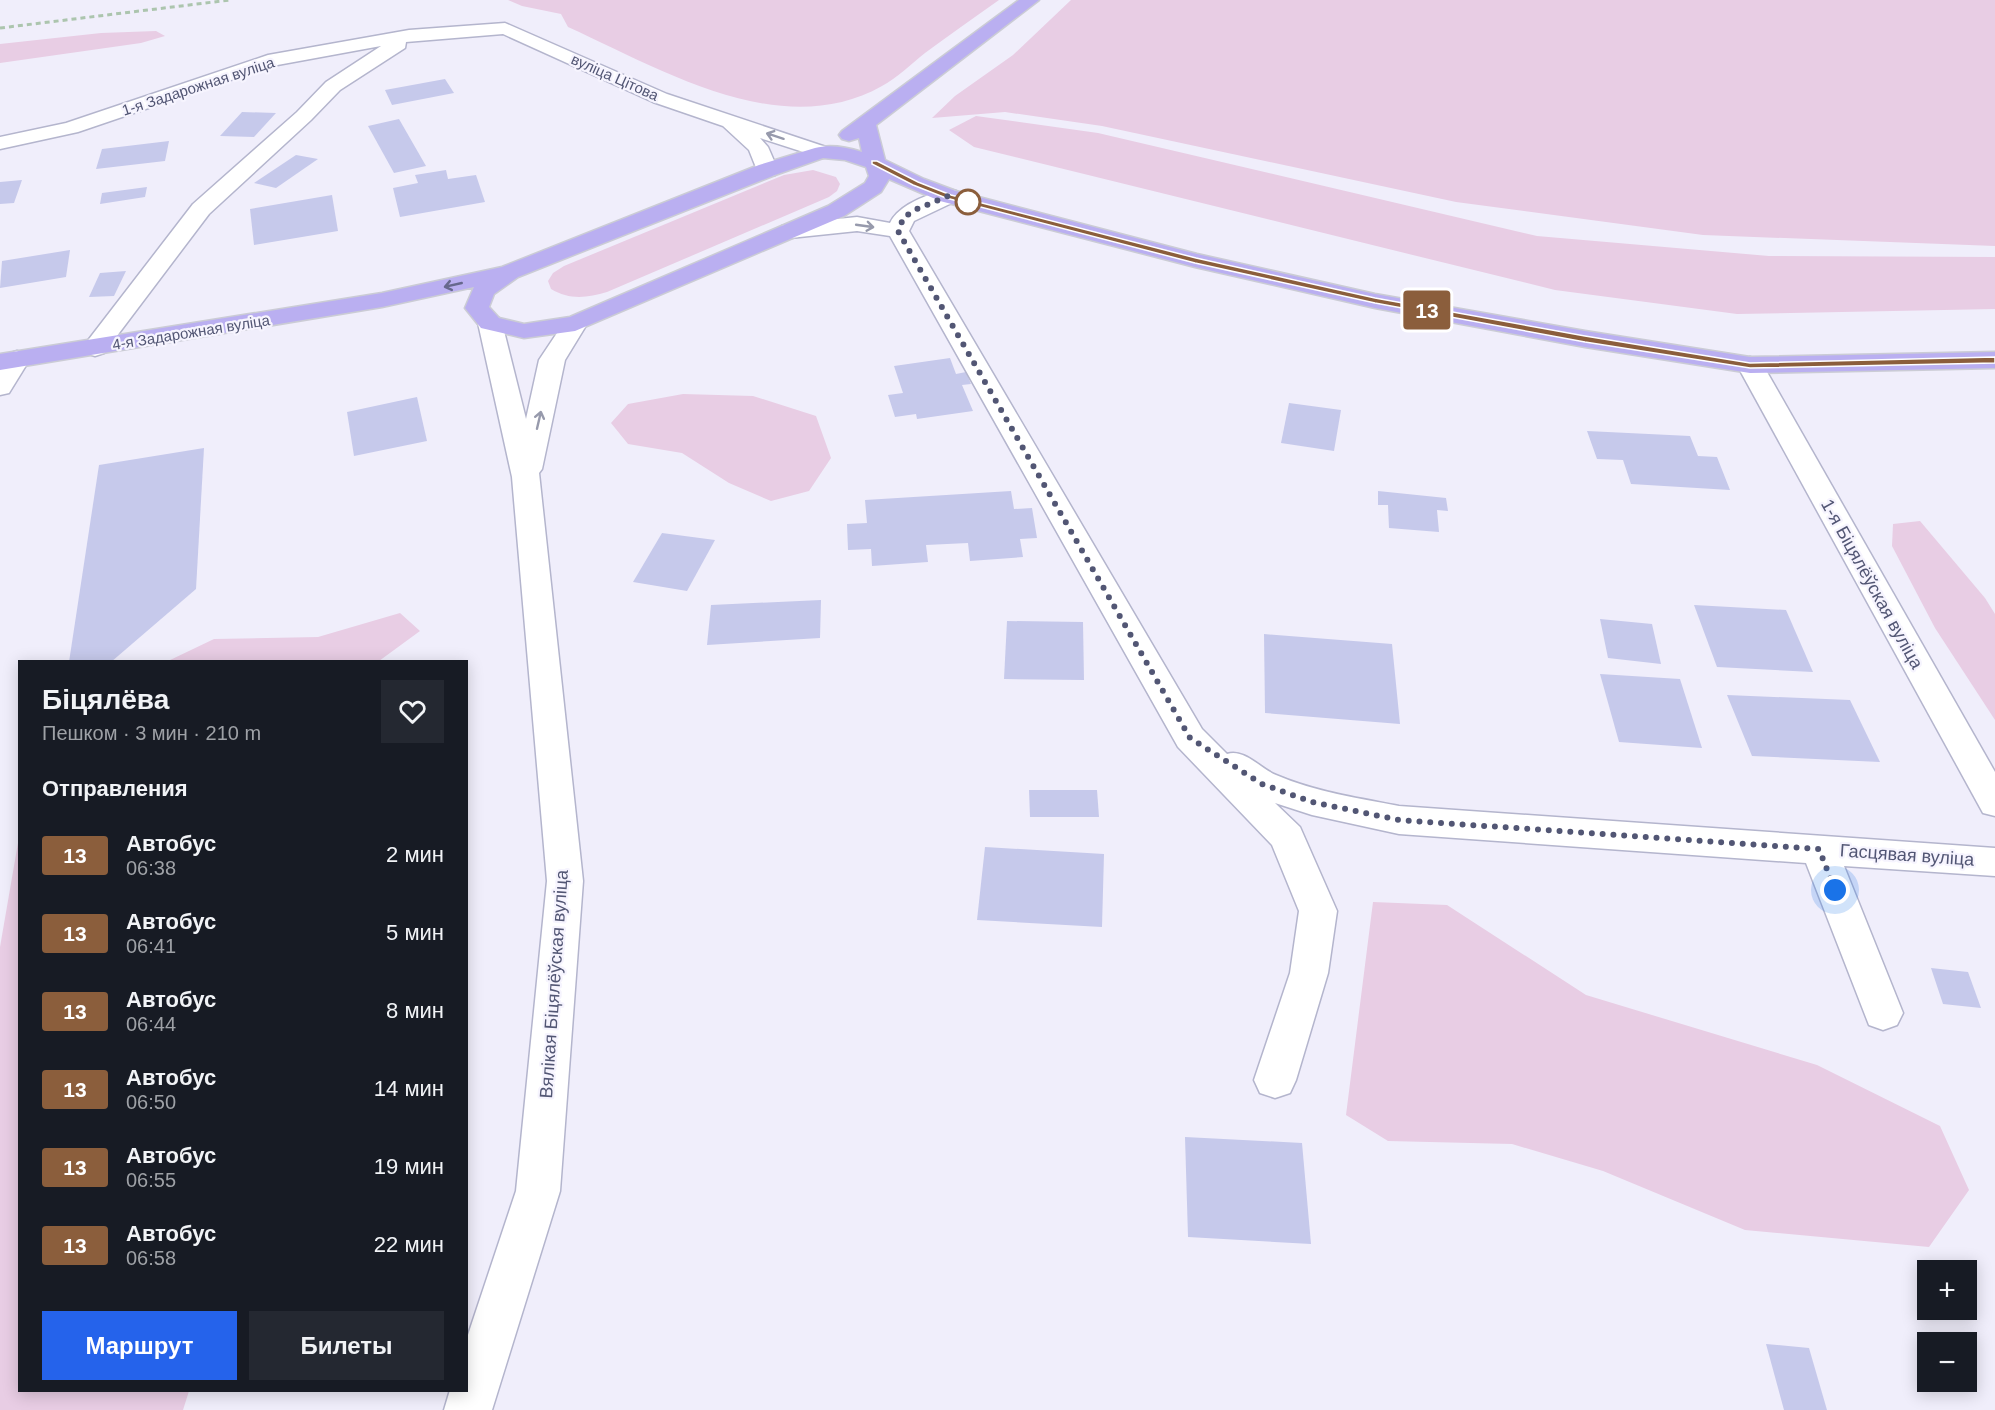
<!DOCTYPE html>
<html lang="ru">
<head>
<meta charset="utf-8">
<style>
	:root { --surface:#171b24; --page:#242831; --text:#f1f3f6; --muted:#9ea1a6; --accent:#2563eb }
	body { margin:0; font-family:Helvetica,sans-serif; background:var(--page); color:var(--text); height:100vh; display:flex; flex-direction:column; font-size:22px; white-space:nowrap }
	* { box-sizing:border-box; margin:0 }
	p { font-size:20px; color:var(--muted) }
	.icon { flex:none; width:33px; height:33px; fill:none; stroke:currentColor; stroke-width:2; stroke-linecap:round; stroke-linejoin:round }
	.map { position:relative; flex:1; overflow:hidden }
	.details { position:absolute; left:18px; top:660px; width:450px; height:732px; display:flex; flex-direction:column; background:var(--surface); border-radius:0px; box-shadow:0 3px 15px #0003 }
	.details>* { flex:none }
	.badge { padding:0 12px; border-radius:4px; font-size:21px; line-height:39px }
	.tools { position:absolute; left:1917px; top:1260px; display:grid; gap:12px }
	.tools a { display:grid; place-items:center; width:60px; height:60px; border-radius:0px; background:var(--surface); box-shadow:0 3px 15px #0003; font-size:30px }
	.you { position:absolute; width:30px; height:30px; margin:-15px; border:4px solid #fff; border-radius:50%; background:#1a73e8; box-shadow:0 0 0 9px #1a73e833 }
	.map>.badge { position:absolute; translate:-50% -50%; box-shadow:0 0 0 3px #fff }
	h2 { padding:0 24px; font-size:22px; line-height:54px }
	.round { display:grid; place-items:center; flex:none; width:63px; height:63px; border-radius:0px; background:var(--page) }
	.overview { display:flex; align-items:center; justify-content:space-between; height:102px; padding:0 24px }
	h1 { font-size:28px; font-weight:600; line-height:45px }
	.primary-button { display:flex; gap:12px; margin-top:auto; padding:12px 24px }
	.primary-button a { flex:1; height:69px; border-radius:0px; background:var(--accent); color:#fff; font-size:24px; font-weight:600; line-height:69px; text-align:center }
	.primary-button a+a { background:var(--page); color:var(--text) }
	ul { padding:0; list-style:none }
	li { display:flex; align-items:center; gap:18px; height:78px; padding:0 24px }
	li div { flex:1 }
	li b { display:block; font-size:22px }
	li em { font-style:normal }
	li .badge { min-width:66px; font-weight:700; text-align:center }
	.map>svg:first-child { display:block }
</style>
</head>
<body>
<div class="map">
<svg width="1995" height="1410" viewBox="0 0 1995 1410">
	<rect width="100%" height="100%" fill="#f0eefb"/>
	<g fill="#e8cde4">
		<path d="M508,0H999C974,18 949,35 925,53C911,64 897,78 882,86C781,143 661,69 568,27L561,14L522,6Z"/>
		<polygon points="1071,0 1995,0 1995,246 1703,235 1456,202 1102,126 1005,112 932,118 955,96 1013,55"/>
		<polygon points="156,31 165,36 141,43 0,63 0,44 101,33"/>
		<polygon points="976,116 1098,133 1537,236 1769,256 1995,257 1995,309 1737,314 1555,290 974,147 949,130"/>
		<path d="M813,170L836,177L840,184L837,191L829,197L607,292C587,298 569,300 551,289L548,281L553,273L564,266L784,175Z"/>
		<polygon points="683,394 753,396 816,416 831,458 809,491 771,501 729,483 682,453 628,444 611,423 628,404"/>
		<polygon points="1920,521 1985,598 1995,614 1995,720 1935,628 1892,546 1893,524"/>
		<polygon points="400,613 420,631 379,661 168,661 214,639 318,637"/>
		<polygon points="19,837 20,1390 189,1391 183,1410 0,1410 0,947"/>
		<polygon points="1373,902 1447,905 1586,995 1817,1065 1940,1126 1969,1190 1929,1247 1745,1230 1603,1171 1512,1144 1388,1141 1346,1115"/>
	</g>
	<g fill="#c6c9eb">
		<polygon points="445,79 454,93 392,105 385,90"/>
		<polygon points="242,112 276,113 254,137 220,136"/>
		<polygon points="399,119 426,166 394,173 368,126"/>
		<polygon points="169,141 165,161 96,169 102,149"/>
		<polygon points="296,155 318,159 276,188 254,183"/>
		<polygon points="446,170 448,179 476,175 485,202 400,217 393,188 418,183 415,175"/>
		<polygon points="22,180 14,203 0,204 0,182"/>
		<polygon points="147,187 145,197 100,204 102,193"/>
		<polygon points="332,195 338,231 254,245 250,209"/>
		<polygon points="70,250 66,277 0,288 2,261"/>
		<polygon points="126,271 114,296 89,297 100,273"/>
		<polygon points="950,358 956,374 966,372 971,384 962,385 973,411 917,419 916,414 895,417 888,395 903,393 894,366"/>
		<polygon points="417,397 427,441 354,456 347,412"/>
		<polygon points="1289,403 1341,410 1334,451 1281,443"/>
		<polygon points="1587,431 1690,436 1698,456 1717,457 1730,490 1631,484 1623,460 1597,459"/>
		<polygon points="204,448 196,589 111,662 69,662 99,465"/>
		<polygon points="1011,491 1014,509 1032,508 1037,538 1020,539 1023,557 970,561 968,543 926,545 928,562 872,566 871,549 848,550 847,524 867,523 865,500"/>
		<polygon points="1378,491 1446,498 1448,511 1437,510 1439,532 1389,528 1388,505 1378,505"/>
		<polygon points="662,533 715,540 687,591 633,582"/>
		<polygon points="821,600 820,638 707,645 711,605"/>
		<polygon points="1694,605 1786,610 1813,672 1717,667"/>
		<polygon points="1600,619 1652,624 1661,664 1608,658"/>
		<polygon points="1007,621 1083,622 1084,680 1004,679"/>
		<polygon points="1264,634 1392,644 1400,724 1265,713"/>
		<polygon points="1600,674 1680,679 1702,748 1619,742"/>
		<polygon points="1727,695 1850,700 1880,762 1752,756"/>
		<polygon points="1029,790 1097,790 1099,817 1030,817"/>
		<polygon points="985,847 1104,854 1102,927 977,920"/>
		<polygon points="1931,968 1968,972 1981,1008 1943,1004"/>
		<polygon points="1185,1137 1302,1143 1311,1244 1188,1237"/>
		<polygon points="1766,1344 1809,1348 1827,1410 1784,1410"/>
	</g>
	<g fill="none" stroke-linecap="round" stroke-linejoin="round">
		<defs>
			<g id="minor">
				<polygon points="505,23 667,94 829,148 832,152 829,156 822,158 760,138 768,147 778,170 775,175 767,176 759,175 749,150 723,126 653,102 503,34 406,42 405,48 340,90 311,120 209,214 104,353 95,356 86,353 82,348 86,343 193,204 297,112 326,82 381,46 272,66 78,132 0,149 0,137 66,123 268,55 409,30"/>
				<path d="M948,189L956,191L959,196L956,201L914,221L909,231L1202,729L1227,754C1244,748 1261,769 1276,775C1316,792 1358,798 1399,806L1995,848V876L1844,866L1903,1013L1897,1025L1883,1030L1869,1025L1806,863L1399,834L1312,815L1275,803L1300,827L1337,911L1328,973L1296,1080L1290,1093L1275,1098L1260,1093L1254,1080L1290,973L1299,911L1272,845L1178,747L890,236L857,231L790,238L782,236L779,231L782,226L790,224L857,217L890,223C899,204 929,194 948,189Z"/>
				<polygon points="490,316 499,318 502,323 526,419 539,360 563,324 566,319 575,317 584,319 587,324 565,360 542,469 539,473 583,881 560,1191 492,1410 444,1410 450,1390 466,1390 466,1341 516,1191 547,881 512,477 478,323 481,318"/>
				<polygon points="17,351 26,354 30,359 9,393 0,395 0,366 8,354"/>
				<polygon points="1750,357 1759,360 1763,365 1995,772 1995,816 1983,813 1737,365 1741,360"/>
			</g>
			<path id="major" d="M1019,0H1039L876,125L885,160L924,179L956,191L1197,254L1375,294L1585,331L1750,357L1995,352V368L1750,373L1585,347L1375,308L1195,267L940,201L889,179L881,192L844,216L575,331L524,338L481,328L465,308L474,287L382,307L0,370V354L382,293L502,267L759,165L815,148C830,144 847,147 862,152L859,138L849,141L842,139L839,135L842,131ZM823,158L845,160L866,167L869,176L865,183L828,206L570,317L524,324L499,318L489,307L494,294L518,277L775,175Z"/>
		</defs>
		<use href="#minor" stroke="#b4b5cd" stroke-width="3"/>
		<use href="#major" stroke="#cbccd5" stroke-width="3"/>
		<use href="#minor" fill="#fff" fill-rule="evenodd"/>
		<use href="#major" fill="#baaff1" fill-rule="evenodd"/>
		<polyline stroke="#acc5ae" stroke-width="3" stroke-dasharray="5 4" stroke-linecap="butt" points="0,28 230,0"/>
	</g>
	<defs><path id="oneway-shaft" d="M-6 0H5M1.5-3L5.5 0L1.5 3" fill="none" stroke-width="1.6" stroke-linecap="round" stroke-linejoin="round" transform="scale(1.5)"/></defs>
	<g stroke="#979aac">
		<use href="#oneway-shaft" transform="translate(775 136) rotate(-162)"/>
		<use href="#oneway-shaft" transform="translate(865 226) rotate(8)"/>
		<use href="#oneway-shaft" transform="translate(539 420) rotate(-77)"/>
	</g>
	<use stroke="#67688d" href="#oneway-shaft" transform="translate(453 285) rotate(167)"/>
	<polygon fill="#8b5e3c" stroke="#fff" stroke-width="1.5" points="872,161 877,161 918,182 951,195 1196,258 1375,298 1585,336 1750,363 1995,357 1995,363 1750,368 1585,342 1375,303 1195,263 946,198 913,185 872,164"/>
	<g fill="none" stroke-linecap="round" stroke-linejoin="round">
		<polyline stroke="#525674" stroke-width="6" stroke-dasharray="0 10.8" points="968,202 948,196 917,209 904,217 898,231 1190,738 1262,784 1312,802 1399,820 1819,849 1835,890"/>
	</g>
	<circle fill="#fff" stroke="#8b5e3c" stroke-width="3" cx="968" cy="202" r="12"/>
	<g text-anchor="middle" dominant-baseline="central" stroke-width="4.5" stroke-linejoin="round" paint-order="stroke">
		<g font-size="15" fill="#525674" stroke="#f6f4fe">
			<text transform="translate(615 77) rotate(24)">вуліца Цітова</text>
			<text transform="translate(198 86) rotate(-18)">1-я Задарожная вуліца</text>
			<text transform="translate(191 332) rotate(-9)">4-я Задарожная вуліца</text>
		</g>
		<g font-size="18" fill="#525674" stroke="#f6f4fe">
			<text transform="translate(1872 584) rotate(61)">1-я Біцялёўская вуліца</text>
			<text transform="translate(1907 855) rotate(4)">Гасцявая вуліца</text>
			<text transform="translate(554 984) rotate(-86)">Вялікая Біцялёўская вуліца</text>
		</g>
	</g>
</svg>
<div class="tools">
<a>+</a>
<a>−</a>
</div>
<div class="you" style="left:1835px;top:890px"></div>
<b class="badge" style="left:1427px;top:310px;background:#8b5e3c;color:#fff">13</b>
<section class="details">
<div class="overview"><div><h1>Біцялёва</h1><p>Пешком · 3 мин · 210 m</p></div><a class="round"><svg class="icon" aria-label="heart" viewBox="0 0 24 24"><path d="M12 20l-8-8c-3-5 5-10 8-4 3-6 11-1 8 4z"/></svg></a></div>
<h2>Отправления</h2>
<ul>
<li><span class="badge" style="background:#8b5e3c;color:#fff">13</span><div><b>Автобус</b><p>06:38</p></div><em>2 мин</em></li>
<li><span class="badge" style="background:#8b5e3c;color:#fff">13</span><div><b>Автобус</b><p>06:41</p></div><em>5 мин</em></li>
<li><span class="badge" style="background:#8b5e3c;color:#fff">13</span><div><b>Автобус</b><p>06:44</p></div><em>8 мин</em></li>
<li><span class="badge" style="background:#8b5e3c;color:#fff">13</span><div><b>Автобус</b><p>06:50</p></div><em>14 мин</em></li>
<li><span class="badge" style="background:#8b5e3c;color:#fff">13</span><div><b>Автобус</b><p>06:55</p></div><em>19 мин</em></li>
<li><span class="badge" style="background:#8b5e3c;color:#fff">13</span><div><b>Автобус</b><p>06:58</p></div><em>22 мин</em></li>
</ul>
<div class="primary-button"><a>Маршрут</a><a>Билеты</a></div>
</section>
</div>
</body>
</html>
